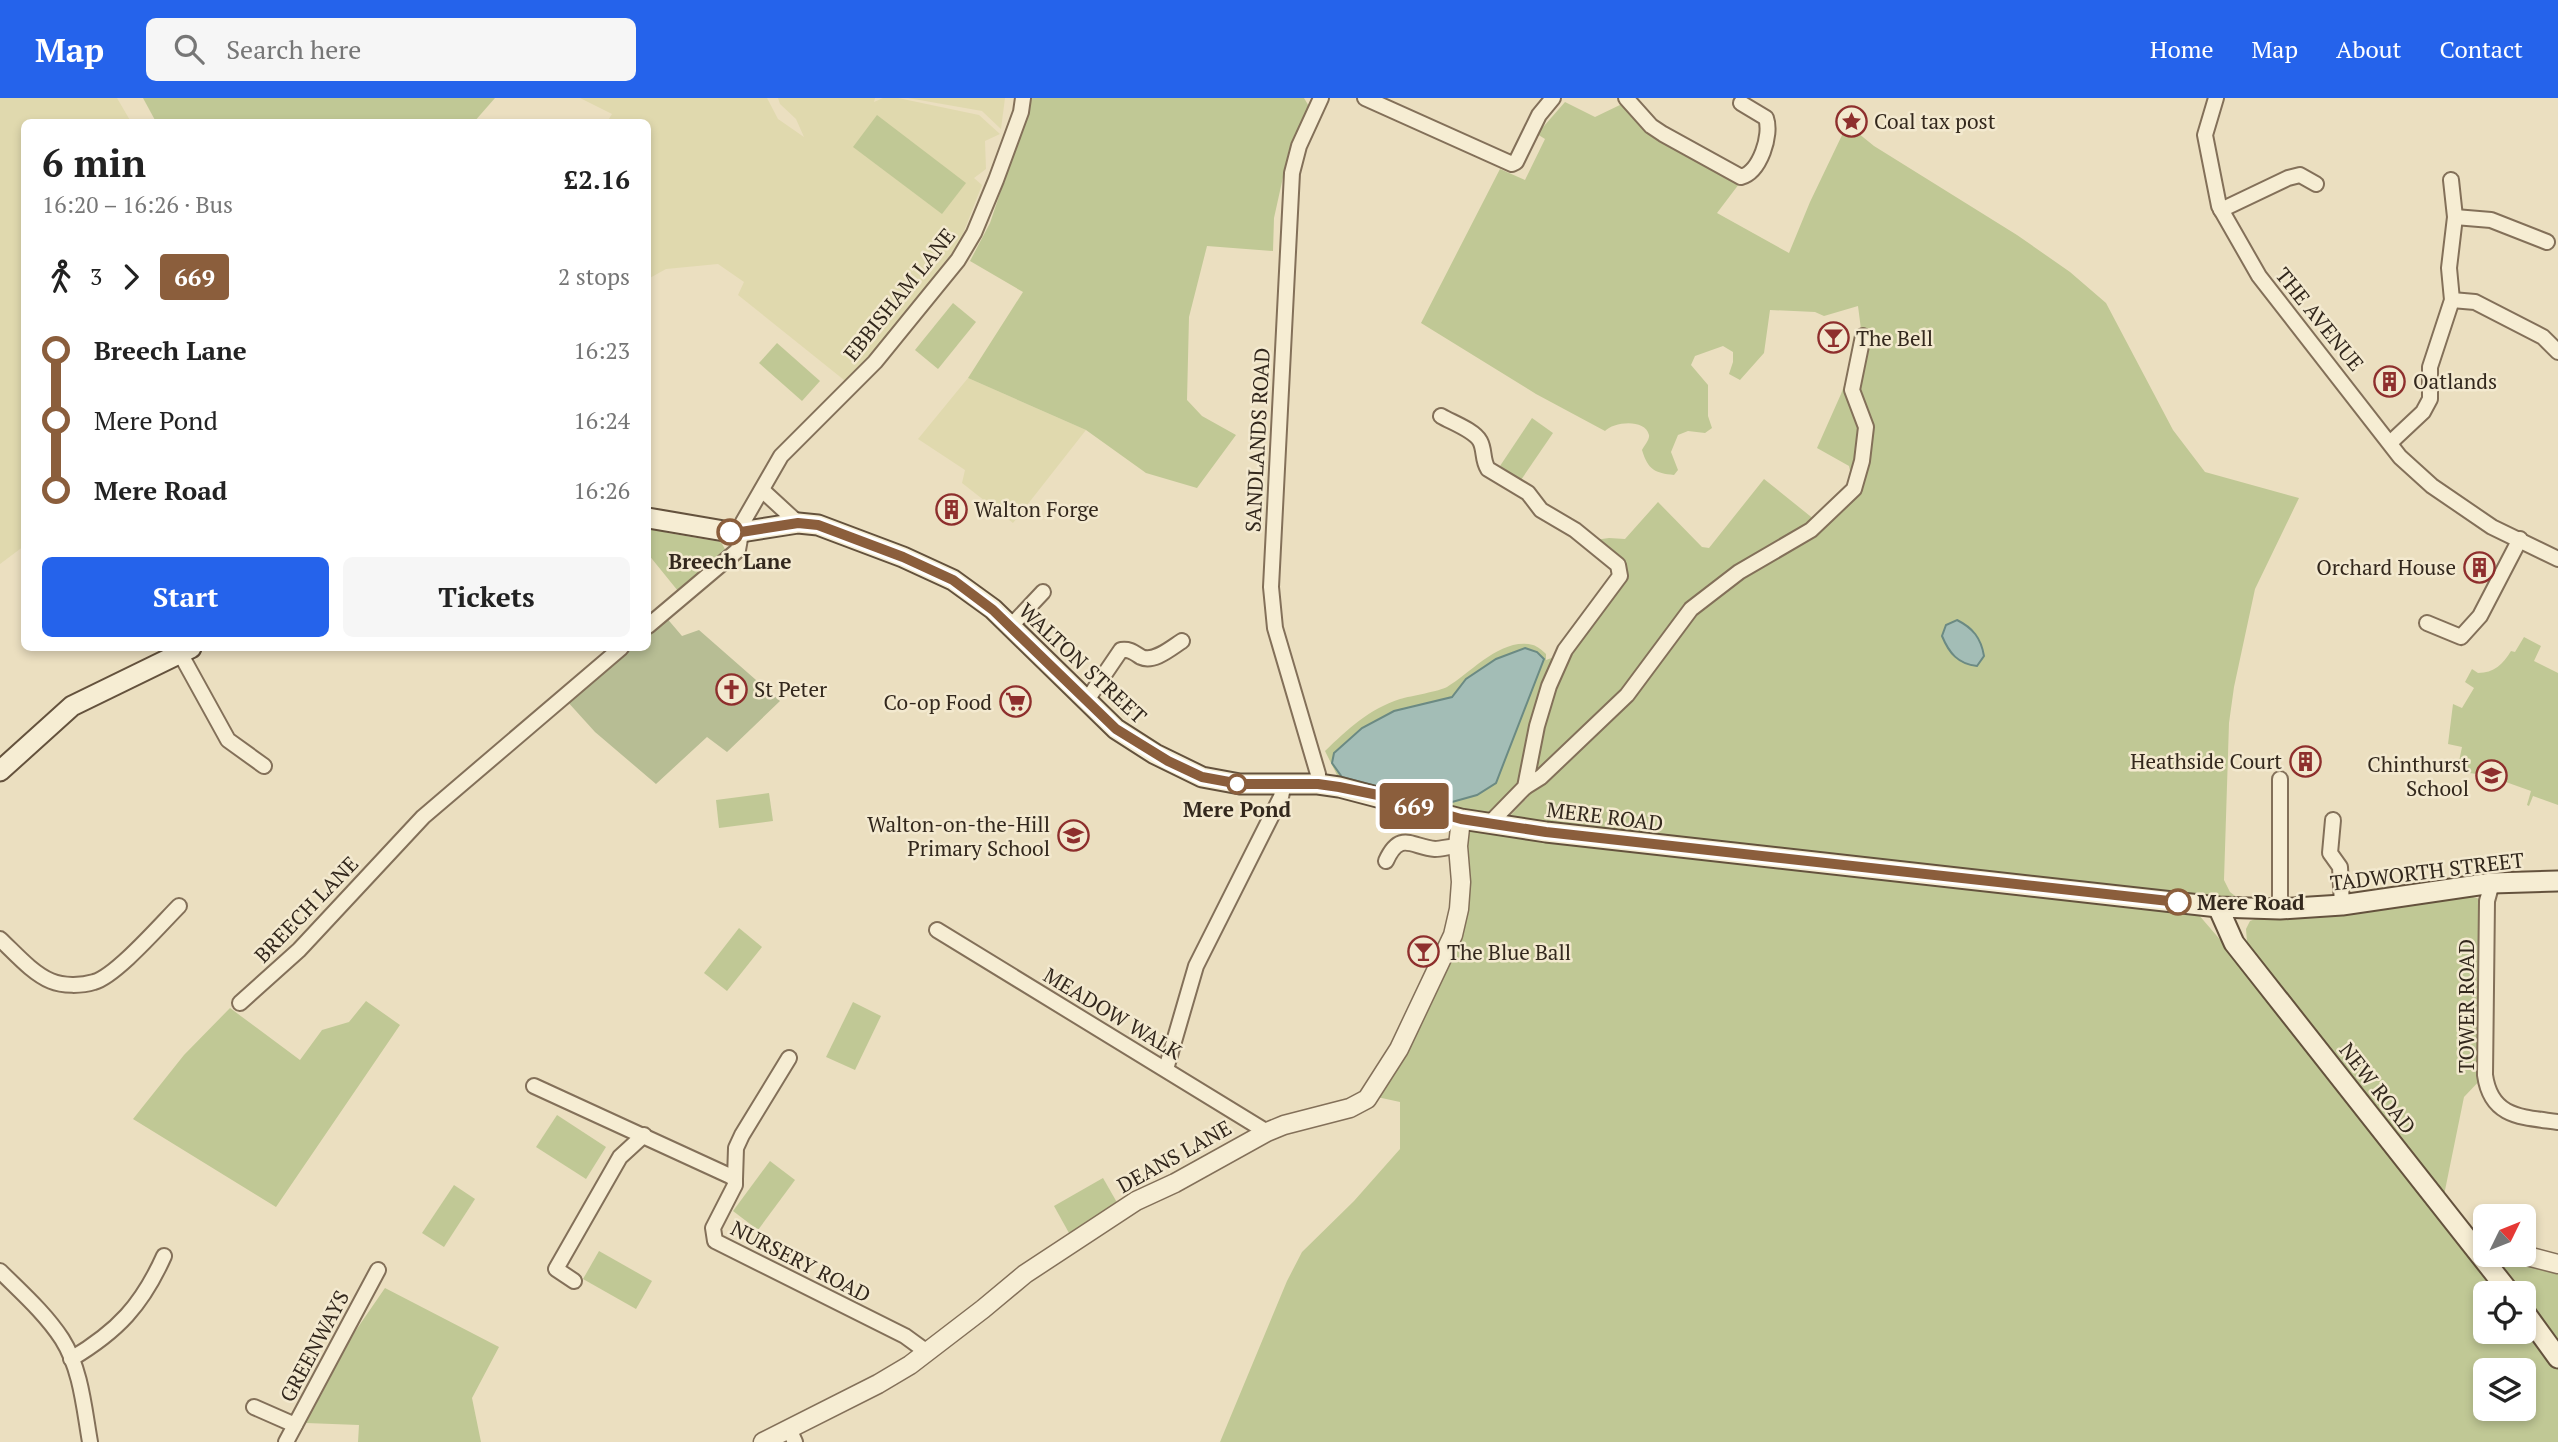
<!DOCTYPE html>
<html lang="en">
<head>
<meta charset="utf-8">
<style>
	:root { --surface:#fff; --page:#f6f6f6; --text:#222; --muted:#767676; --accent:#2563eb }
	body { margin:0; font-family:"PT Serif",serif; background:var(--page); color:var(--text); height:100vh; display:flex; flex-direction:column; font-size:26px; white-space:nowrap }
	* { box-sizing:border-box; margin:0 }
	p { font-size:23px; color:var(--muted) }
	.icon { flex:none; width:38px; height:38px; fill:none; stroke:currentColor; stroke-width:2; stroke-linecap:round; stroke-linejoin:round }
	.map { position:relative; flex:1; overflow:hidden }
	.side { position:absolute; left:21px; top:21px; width:630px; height:532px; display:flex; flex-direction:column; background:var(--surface); border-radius:10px; box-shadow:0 4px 10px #0003 }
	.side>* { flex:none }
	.badge { padding:0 14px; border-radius:5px; font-size:24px; line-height:46px }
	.needle { width:46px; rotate:47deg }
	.tools { position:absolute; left:2473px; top:1106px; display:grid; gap:14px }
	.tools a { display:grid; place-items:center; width:63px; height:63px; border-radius:10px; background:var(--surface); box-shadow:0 4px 10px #0003; font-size:35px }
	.map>.badge { position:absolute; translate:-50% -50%; box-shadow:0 0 0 4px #fff }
	.legs { display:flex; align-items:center; gap:10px; height:77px; padding:0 21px; font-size:23px }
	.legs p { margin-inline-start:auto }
	.summary { display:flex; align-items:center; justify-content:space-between; height:119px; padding:0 21px }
	h1 { font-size:38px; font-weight:600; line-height:52px }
	.primary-button { display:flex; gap:14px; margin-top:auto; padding:14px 21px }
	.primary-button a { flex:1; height:80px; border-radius:10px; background:var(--accent); color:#fff; font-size:28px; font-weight:600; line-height:80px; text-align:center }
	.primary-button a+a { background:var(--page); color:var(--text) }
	ul { padding:0 21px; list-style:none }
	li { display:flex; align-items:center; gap:24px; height:70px; font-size:26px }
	li i { display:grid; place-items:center; width:10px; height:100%; margin:0 9px; background:currentColor }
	li i::after { content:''; width:18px; height:18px; margin:-9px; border:5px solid; border-radius:50%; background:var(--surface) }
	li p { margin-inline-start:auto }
	li:first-child i { background:linear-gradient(#0000 50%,currentColor 0) }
	li:last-child i { background:linear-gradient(currentColor 50%,#0000 0) }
	header { display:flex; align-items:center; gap:42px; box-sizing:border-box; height:98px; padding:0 35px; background:var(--accent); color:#fff }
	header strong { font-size:33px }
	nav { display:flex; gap:38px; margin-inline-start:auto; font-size:24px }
	.search { width:490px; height:63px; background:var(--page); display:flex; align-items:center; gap:18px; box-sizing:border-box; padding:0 24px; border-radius:10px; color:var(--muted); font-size:26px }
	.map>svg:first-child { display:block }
</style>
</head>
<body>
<header>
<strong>Map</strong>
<div class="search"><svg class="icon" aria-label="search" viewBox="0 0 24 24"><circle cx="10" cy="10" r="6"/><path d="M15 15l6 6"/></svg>Search here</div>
<nav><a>Home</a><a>Map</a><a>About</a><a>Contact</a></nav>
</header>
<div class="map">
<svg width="2558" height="1344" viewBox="0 0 2558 1344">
	<rect width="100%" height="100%" fill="#ebdfc0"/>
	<g fill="#e0d9ae">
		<polygon points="0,0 117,0 131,24 24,24 24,448 0,466"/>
		<polygon points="580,0 767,0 778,21 804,39 796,21 780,6 778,0 875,0 874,4 883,0 898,0 979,17 1000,36 985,43 986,71 974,80 982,87 959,146 849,286 738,197 744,184 718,166 666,171 648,181 648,24 607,24 612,16"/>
		<polygon points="908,0 1005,0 1001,31 982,13"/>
		<polygon points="968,280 1086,332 1013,425 962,385 965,372 918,341"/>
	</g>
	<g fill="#c0c895" fill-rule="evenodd">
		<polygon points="143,0 495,0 474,24 156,24"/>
		<polygon points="1032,0 1304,0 1310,10 1289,52 1274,120 1273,153 1207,148 1189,219 1187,302 1202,318 1236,337 1197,390 1146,375 1086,332 968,280 1023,194 970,163 990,125"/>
		<path d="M1565,4L1595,19L1622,6L1666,45L1739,86L1717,115L1789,155L1810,104L1844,33L1853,31L1874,48L2017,137L2070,174L2106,205L2173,332L2205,374L2299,400L2255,491L2234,589L2229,625L2224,782L2230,794L2239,801L2223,802L1506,722L1528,699L1525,660L1516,689L1493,712L1481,717L1338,679L1325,653C1348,631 1369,611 1400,601C1411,598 1440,593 1447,589C1471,575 1501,539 1533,547C1537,548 1543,553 1546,556V562L1568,554L1620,485L1625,467L1595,442L1609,440L1625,441L1658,404L1702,449L1709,450L1764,381L1815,422L1854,391L1849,368L1817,350L1841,296L1862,239L1858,208L1824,218L1815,214L1770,212L1764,255L1740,282L1729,276L1733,264V254L1723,248L1695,258L1691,267L1708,287V318L1712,330L1705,335L1688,333L1678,337L1671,354L1678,372L1674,377C1655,375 1648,372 1642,352C1644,348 1650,341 1649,337C1645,320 1613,324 1605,333L1536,296L1421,225L1500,71L1525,82L1545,41L1537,36Z"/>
		<polygon points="877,17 966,85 942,116 853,49"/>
		<polygon points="953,205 976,224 938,271 915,252"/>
		<polygon points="777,245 820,283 802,303 759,265"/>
		<polygon points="1532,320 1553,335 1521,382 1500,368"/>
		<polygon points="648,428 668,435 721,444 726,453 678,493 648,456"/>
		<path d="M2524,539L2541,548L2534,563L2558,575V707L2533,698L2529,708L2527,707L2531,693L2489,678L2457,673L2462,649L2448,646L2453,606L2462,610L2474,590L2465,584L2472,571L2478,575C2494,575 2503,566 2511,553L2515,554Z"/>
		<polygon points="769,695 773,723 719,730 716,702"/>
		<path d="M1471,731L2198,816L2229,852L2247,844L2246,831L2250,823L2258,820H2294L2466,797L2487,803L2485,977L2464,999L2442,1107L2485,1157H2523L2558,1166V1344H1220L1287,1183L1302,1154L1354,1103L1400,1051V1004L1377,999L1467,783V734ZM2485,1195H2524V1234H2485ZM2485,1272H2524V1311H2485Z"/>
		<polygon points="739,830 762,849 727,893 704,875"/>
		<polygon points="366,903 400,927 276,1109 133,1021 184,957 230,910 300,962 322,932 349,924"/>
		<polygon points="853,904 881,918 855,972 826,959"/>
		<polygon points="557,1017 606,1049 586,1081 536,1049"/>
		<polygon points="770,1063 795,1082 758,1132 733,1113"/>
		<polygon points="1103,1080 1119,1108 1069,1135 1054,1108"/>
		<polygon points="454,1087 475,1101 444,1149 422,1135"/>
		<polygon points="599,1153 652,1183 636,1211 583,1181"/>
		<polygon points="385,1190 499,1249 472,1300 481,1344 358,1344 359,1327 306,1325 354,1235"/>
	</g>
	<polygon fill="#b7bd94" points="665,518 682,538 699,532 780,603 727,654 707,639 656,686 595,634 566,602 628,550 648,550 648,533"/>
	<g fill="#a3bdb6" stroke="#6b8a83" stroke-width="2">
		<path d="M1957,522C1973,530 1981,540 1984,558L1977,568C1958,566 1949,555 1942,538L1946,527Z"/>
		<polygon points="1525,550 1537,554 1544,561 1496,685 1477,697 1445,706 1342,679 1332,665 1334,655 1362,630 1394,613 1452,599 1466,581 1496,561"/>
	</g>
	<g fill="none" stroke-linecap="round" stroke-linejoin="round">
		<defs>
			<g id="minor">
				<polyline points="1365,0 1512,66 1516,64 1539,17 1553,0"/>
				<path d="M1626,0L1651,28L1663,36L1741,79C1760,74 1772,37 1766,20L1741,5"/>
				<polyline points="2216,0 2205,37 2219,108 2259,178 2400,359 2432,388 2492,429 2558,461"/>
				<polyline points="2221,112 2288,80 2300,77 2316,86"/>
				<polyline points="2455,119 2491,122 2547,144"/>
				<polyline points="2452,202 2475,204 2543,239 2558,254"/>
				<path d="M1441,318C1451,324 1474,332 1480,343C1485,352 1482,362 1488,371L1528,395L1541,412L1575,432L1618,467L1620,478L1565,552L1549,588L1537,628L1525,689L1489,726"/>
				<polyline points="2391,344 2423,314 2430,301 2430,269 2452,202 2449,170 2455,119 2451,82"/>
				<polyline points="762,392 798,425"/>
				<polyline points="2427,525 2461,539 2480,518 2520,441"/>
				<polyline points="648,528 738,452 743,424 781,358 875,264 958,162 974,135 996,82 1021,14 1023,0"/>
				<polyline points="1011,528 1043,494"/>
				<polyline points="180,555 228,642 264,668"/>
				<path d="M1087,602L1121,552C1130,551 1133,554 1141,559C1154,565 1171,550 1182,543"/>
				<polyline points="2280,681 2280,811"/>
				<polyline points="1318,686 1318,676 1275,530 1271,489 1292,75 1299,48 1321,0"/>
				<polyline points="1525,689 1541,679 1627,597 1691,511 1739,474 1811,432 1854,391 1862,363 1866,329 1852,292 1863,238"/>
				<polyline points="2333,722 2330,755 2340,769 2342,807"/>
				<path d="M1386,763C1400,732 1412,749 1435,751C1442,751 1451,748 1458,748"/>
				<path d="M2492,785L2487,803L2485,977C2491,1020 2522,1019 2558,1024"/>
				<polyline points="937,832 1267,1034"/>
				<path d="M0,841C15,855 32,875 51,883C63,888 81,888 94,884C116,878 161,826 179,808"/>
				<polyline points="240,905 299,852 423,719 621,550"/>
				<polyline points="1166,971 1196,868 1281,699 1284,685"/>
				<polyline points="534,988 730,1078 735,1081 735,1087 713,1130 715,1143 905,1238 927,1254"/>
				<polyline points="735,1081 736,1050 742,1037 789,960"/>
				<path d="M0,1173C21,1194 45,1215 62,1241C81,1271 84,1310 90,1344"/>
				<polyline points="574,1183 556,1171 620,1059 644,1037"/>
				<path d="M71,1261C118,1233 142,1207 164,1158"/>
				<polyline points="254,1309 295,1327"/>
				<polyline points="789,1331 795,1344"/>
				<polyline points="286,1344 378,1172"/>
			</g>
			<g id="tertiary">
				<polyline points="2523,1157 2558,1166"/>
				<polyline points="763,1344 878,1286 910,1267 983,1211 1025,1176 1136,1103 1175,1085 1267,1034 1284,1027 1350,1010 1367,1001 1399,951 1453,837 1459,811 1461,784 1458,748 1461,721"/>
			</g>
			<g id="secondary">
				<polyline points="648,420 730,434 741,434 798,425 818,427 903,459 953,482 993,511 1116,631 1155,656 1202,679 1240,686 1318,686 1339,689 1461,721 1546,734 2218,809 2280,811 2342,807 2492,785 2558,783"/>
				<polyline points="0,673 72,608 191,550"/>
				<polyline points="2218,809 2234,845 2510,1195"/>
				<polyline points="2524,1213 2558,1260"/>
			</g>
		</defs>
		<use href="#minor" stroke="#837059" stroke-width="18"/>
		<use href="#tertiary" stroke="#837059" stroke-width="21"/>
		<use href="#secondary" stroke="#64523d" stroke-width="23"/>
		<use href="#minor" stroke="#f6edd3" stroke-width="14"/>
		<use href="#tertiary" stroke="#f6edd3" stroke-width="18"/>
		<use href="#secondary" stroke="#f6edd3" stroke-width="19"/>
	</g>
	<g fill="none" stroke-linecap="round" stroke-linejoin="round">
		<defs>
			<polyline id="line-1" points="730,434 741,434 798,425 818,427 903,459 953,482 993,512 1116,631 1168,663 1202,679 1240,686 1318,686 1339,689 1378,697 1461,721 1546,734 2178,804"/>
		</defs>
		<use href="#line-1" stroke="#fff" stroke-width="16"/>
		<use href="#line-1" stroke="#8b5e3c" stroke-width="10"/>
	</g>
	<defs>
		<symbol id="sight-ring" viewBox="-11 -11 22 22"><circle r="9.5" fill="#f3e9cf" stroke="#8e2f2d" stroke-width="1.5"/><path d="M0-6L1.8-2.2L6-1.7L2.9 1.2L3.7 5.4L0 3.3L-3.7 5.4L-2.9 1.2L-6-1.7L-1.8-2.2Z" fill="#8e2f2d"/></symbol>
		<symbol id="bar-ring" viewBox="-11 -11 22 22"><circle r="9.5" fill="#f3e9cf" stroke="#8e2f2d" stroke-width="1.5"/><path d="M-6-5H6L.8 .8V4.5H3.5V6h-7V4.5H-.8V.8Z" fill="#8e2f2d"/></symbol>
		<symbol id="building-ring" viewBox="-11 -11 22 22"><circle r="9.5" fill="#f3e9cf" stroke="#8e2f2d" stroke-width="1.5"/><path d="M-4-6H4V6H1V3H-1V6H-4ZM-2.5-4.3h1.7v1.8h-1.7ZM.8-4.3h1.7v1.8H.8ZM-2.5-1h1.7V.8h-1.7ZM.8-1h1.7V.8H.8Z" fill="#8e2f2d"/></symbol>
		<symbol id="church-ring" viewBox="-11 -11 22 22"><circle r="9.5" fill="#f3e9cf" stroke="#8e2f2d" stroke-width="1.5"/><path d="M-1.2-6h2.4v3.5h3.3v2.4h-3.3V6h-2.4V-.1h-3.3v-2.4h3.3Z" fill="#8e2f2d"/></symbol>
		<symbol id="supermarket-ring" viewBox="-11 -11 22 22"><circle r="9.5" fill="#f3e9cf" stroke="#8e2f2d" stroke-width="1.5"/><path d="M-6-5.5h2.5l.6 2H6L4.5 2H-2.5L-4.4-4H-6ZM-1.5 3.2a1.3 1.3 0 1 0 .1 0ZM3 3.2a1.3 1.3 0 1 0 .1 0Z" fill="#8e2f2d"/></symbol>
		<symbol id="school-ring" viewBox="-11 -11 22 22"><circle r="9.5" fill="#f3e9cf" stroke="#8e2f2d" stroke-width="1.5"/><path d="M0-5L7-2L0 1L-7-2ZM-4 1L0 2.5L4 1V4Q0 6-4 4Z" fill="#8e2f2d"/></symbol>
	</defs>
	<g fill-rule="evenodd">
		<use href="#sight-ring" x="1834" y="6" width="35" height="35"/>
		<use href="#bar-ring" x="1816" y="222" width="35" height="35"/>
		<use href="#building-ring" x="2372" y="266" width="35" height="35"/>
		<use href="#building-ring" x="934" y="394" width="35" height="35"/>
		<use href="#building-ring" x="2462" y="452" width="35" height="35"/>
		<use href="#church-ring" x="714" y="574" width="35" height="35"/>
		<use href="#supermarket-ring" x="998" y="586" width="35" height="35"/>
		<use href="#building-ring" x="2288" y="646" width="35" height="35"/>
		<use href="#school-ring" x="2474" y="660" width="35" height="35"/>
		<use href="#school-ring" x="1056" y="720" width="35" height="35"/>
		<use href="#bar-ring" x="1406" y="836" width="35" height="35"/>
	</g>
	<g fill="#fff" stroke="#8b5e3c" stroke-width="3.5">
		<circle cx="730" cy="434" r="12"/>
		<circle cx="1237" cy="686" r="9"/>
		<circle cx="2178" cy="804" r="12"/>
	</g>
	<g text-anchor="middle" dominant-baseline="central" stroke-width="5" stroke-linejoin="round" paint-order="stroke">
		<g font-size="21" fill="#33281d" stroke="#f3e9cf" text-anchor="start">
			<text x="1874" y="23">Coal tax post</text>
			<text x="1856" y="240">The Bell</text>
			<text x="2413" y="283">Oatlands</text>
			<text x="974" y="411">Walton Forge</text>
			<text x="2456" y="469" text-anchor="end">Orchard House</text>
			<text x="754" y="591">St Peter</text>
			<text x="992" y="604" text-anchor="end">Co-op Food</text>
			<text x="2282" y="663" text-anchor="end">Heathside Court</text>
			<text x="2469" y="666" text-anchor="end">Chinthurst<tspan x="2469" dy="24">School</tspan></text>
			<text x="1050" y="726" text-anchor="end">Walton-on-the-Hill<tspan x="1050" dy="24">Primary School</tspan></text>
			<text x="1447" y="854">The Blue Ball</text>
		</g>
		<g font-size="21" fill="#33281d" stroke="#f3e9cf">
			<text transform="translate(899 196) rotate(-51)">EBBISHAM LANE</text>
			<text transform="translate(2320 221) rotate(51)">THE AVENUE</text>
			<text transform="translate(1257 342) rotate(-87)">SANDLANDS ROAD</text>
			<text transform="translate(1083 565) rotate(43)">WALTON STREET</text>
			<text transform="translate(1605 718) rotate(7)">MERE ROAD</text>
			<text transform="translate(2427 773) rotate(-7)">TADWORTH STREET</text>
			<text transform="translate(306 811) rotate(-46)">BREECH LANE</text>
			<text transform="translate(2466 908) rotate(-90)">TOWER ROAD</text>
			<text transform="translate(1113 915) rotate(31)">MEADOW WALK</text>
			<text transform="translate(2378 990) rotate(52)">NEW ROAD</text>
			<text transform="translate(1174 1058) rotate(-29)">DEANS LANE</text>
			<text transform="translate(801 1163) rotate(27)">NURSERY ROAD</text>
			<text transform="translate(314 1248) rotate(-62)">GREENWAYS</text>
		</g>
		<g font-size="21" font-weight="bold" fill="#33281d" stroke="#f3e9cf">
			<text x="730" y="463">Breech Lane</text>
			<text x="1237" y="711">Mere Pond</text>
			<text x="2197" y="804" text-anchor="start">Mere Road</text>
		</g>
	</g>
</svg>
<div class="tools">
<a><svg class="needle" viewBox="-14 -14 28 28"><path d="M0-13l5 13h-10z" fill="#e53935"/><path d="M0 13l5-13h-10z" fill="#767676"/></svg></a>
<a><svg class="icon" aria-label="locate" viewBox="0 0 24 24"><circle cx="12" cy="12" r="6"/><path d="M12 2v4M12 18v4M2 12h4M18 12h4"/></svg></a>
<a><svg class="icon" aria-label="layers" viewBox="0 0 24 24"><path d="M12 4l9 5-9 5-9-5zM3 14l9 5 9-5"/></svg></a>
</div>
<b class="badge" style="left:1414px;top:708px;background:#8b5e3c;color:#fff">669</b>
<section class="side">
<div class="summary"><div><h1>6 min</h1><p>16:20 – 16:26 · Bus</p></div><b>£2.16</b></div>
<div class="legs"><svg class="icon" aria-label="walk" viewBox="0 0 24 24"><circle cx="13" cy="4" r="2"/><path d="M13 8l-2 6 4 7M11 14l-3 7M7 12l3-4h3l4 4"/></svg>3<svg class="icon" aria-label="forward" viewBox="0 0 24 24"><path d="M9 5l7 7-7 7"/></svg><b class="badge" style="background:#8b5e3c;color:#fff">669</b><p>2 stops</p></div>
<ul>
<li><i style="color:#8b5e3c"></i><b>Breech Lane</b><p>16:23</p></li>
<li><i style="color:#8b5e3c"></i><span>Mere Pond</span><p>16:24</p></li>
<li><i style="color:#8b5e3c"></i><b>Mere Road</b><p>16:26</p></li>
</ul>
<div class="primary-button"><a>Start</a><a>Tickets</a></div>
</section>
</div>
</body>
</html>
